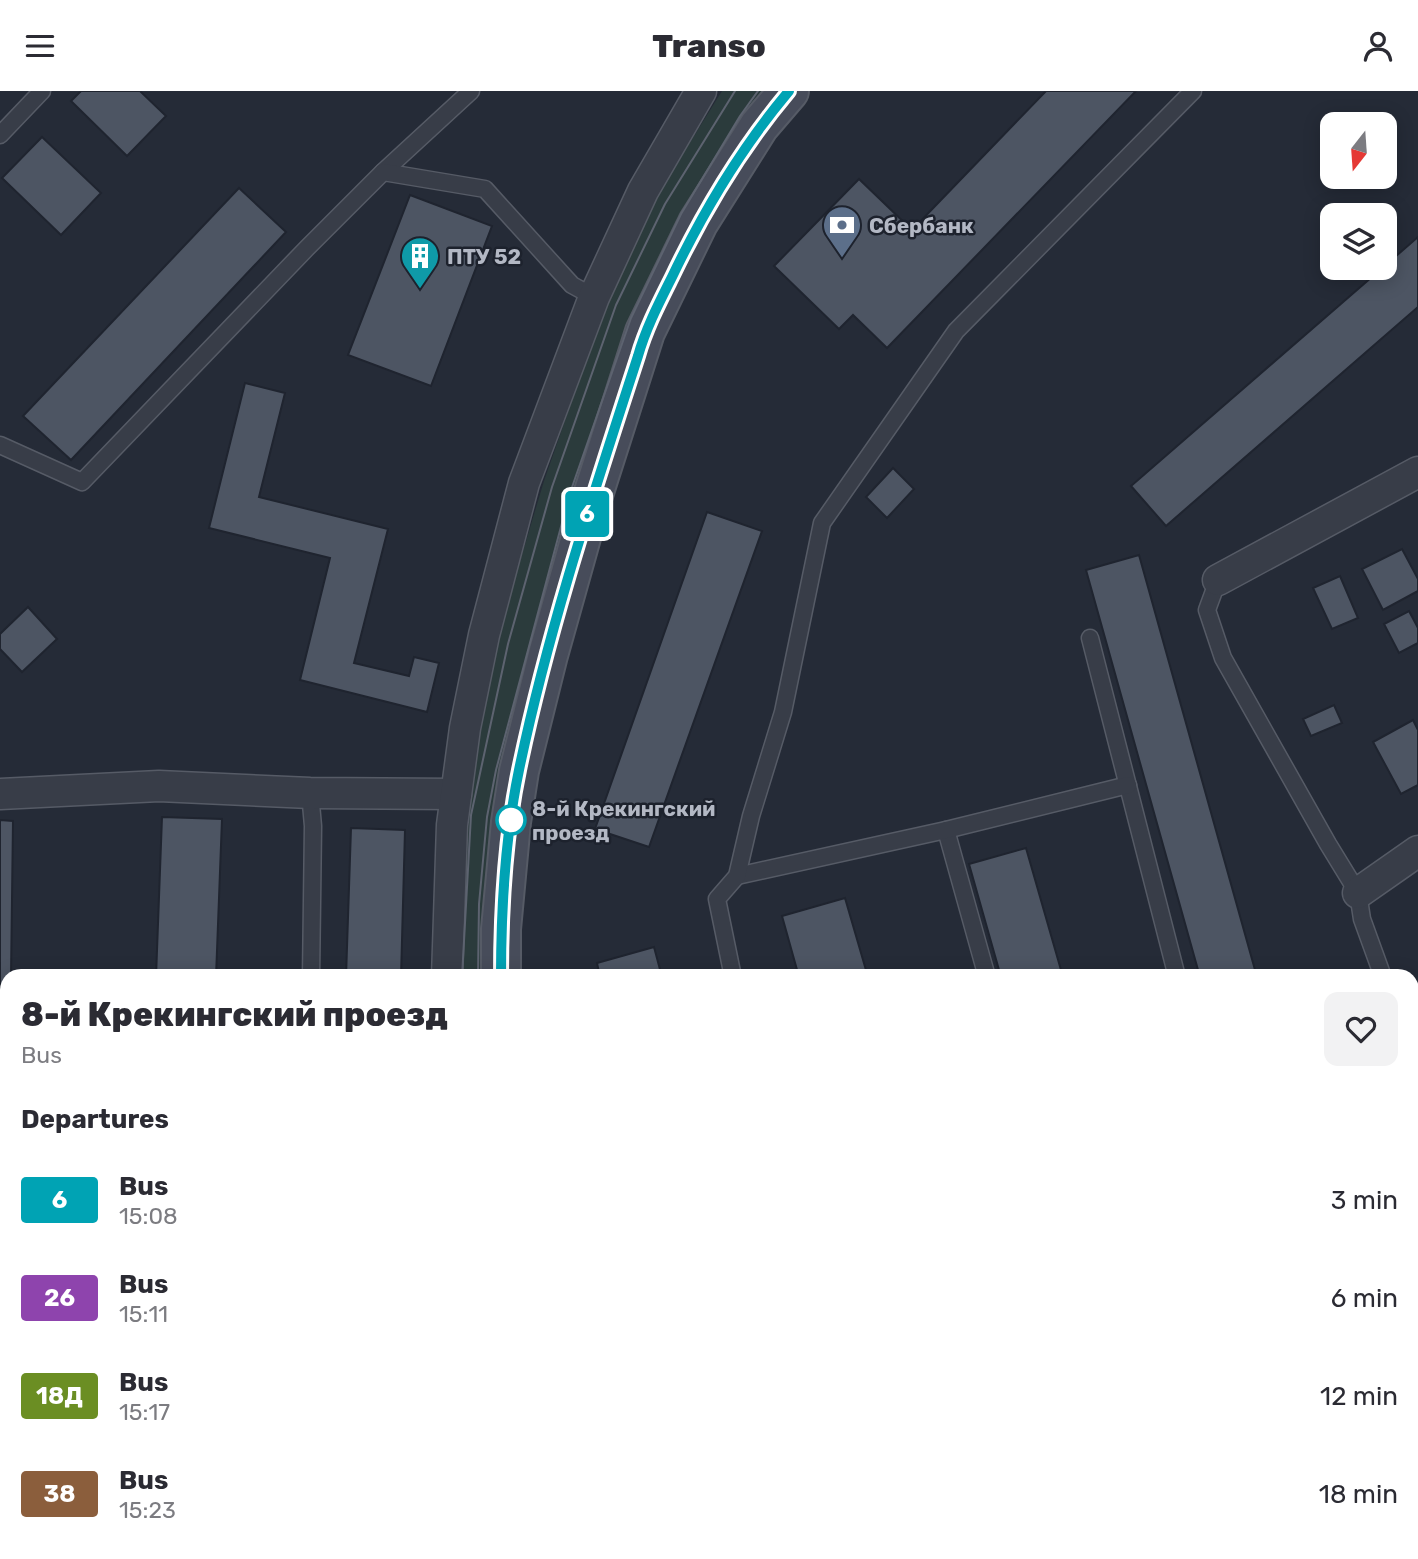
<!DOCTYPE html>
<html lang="en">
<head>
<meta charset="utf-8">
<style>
	:root { --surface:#fff; --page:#f2f2f3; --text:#2b2b33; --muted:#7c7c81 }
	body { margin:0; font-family:Rubik,sans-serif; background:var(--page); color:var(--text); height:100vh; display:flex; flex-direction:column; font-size:26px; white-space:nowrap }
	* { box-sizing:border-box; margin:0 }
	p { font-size:23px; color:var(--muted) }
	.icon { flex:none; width:38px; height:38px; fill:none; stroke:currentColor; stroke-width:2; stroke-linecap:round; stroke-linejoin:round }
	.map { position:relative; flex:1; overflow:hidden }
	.panel { position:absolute; left:0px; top:878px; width:1419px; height:590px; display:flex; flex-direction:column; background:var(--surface); border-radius:21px 21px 0 0; box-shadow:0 4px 18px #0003 }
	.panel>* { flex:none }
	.badge { padding:0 14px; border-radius:5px; font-size:24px; line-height:46px }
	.needle { width:46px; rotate:197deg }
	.fabs { position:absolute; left:1320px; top:21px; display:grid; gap:14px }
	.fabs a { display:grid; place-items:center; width:77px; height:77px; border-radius:14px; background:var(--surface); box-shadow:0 4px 18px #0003; font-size:35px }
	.map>.badge { position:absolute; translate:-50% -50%; box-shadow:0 0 0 4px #fff }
	h2 { padding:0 21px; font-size:26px; line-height:63px }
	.round { display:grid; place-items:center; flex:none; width:74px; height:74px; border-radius:14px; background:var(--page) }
	.overview { display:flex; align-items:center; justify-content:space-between; height:119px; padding:0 21px }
	h1 { font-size:33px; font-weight:800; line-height:52px }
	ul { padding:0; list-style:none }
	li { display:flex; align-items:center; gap:21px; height:98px; padding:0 21px }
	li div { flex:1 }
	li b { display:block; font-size:26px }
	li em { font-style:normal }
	li .badge { min-width:77px; font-weight:700; text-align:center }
	header { display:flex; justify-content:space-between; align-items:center; height:91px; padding:0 21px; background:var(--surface); font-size:32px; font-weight:800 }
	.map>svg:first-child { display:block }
</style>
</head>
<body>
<header><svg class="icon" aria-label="menu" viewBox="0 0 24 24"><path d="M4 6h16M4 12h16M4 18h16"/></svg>Transo<svg class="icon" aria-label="person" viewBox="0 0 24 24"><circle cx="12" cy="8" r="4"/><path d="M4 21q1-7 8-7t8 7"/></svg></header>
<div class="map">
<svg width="1418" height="1468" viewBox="0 0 1418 1468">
	<rect width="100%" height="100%" fill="#252b37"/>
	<polygon fill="#2b3b3c" points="722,0 770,0 634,232 488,885 454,886 466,711 497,547 544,390 608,206 656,106"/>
	<g fill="#4d5563" stroke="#1f242f" stroke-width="2">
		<polygon points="81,0 140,0 166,25 127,65 71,10"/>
		<polygon points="1046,0 1136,0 887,257 853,224 839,238 774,175 859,88 912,139"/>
		<polygon points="42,46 101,102 61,144 2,87"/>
		<polygon points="239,97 286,141 71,369 23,325"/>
		<polygon points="410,104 492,135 431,295 348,264"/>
		<polygon points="1418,146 1418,216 1166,435 1131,395"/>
		<polygon points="245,292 285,302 259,406 388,438 354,572 409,585 414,566 439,572 427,621 300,589 330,467 209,437"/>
		<polygon points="893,377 914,398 887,427 866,406"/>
		<polygon points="707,421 762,440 649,756 595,738"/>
		<polygon points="1402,458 1418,488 1418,500 1383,519 1362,478"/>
		<polygon points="1139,464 1257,886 1200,886 1086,479"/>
		<polygon points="1340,485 1358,527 1332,538 1313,497"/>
		<polygon points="28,516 57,548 22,581 0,558 0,543"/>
		<polygon points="1409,520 1418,537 1418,552 1399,562 1384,533"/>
		<polygon points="1334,614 1342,632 1311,645 1303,628"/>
		<polygon points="1413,629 1418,639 1418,694 1401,703 1373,651"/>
		<polygon points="162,726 222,728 216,886 156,886"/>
		<polygon points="0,729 13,730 11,886 7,886 7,1173 0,1173"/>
		<polygon points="351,737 405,739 401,886 346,886"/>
		<polygon points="1026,757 1063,886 1001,886 969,773"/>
		<polygon points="845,807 868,886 799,886 782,825"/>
		<polygon points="654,856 662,886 600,886 597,872"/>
		<polygon points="1412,996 1418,999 1418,1046 1412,1055"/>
		<polygon points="1412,1325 1418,1327 1418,1416 1412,1433"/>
		<rect x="66" y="1461" width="64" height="7"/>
		<polygon points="317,1461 381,1461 381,1468 316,1468"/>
		<polygon points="568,1461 657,1461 661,1468 572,1468"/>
		<polygon points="657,1461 728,1461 732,1468 661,1468"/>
		<polygon points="830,1461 904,1461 908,1468 834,1468"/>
		<polygon points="1338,1461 1402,1461 1400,1468 1336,1468"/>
	</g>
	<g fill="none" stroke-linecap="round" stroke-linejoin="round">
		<defs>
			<g id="lane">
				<polyline points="0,44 42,0"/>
				<polyline points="383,81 471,0"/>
				<polyline points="0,354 82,391 307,157 383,81 485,98 572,194 594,206"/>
				<polyline points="1218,489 1207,519 1223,567 1328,753 1358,802 1362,828 1383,886"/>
				<polyline points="1090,547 1177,886"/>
				<polyline points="310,702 313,735 311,886"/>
				<polyline points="946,739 987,886"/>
				<polyline points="737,785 946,739 1128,694"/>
				<polyline points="733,886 717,808 737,785 751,725 783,621 822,432 956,240 1193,0"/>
				<polyline points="1412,946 1418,955"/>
				<polyline points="1412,1095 1418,1098"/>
				<polyline points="281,1461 281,1468"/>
				<polyline points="947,1461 952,1468"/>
			</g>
			<g id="street">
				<polyline points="1218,489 1418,381"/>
				<polyline points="0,703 159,695 310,702 456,703"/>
				<polyline points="1358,802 1418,760"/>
				<polyline points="447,886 452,734 465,637 484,544 524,392 594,206 643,100 701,0"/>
				<polyline points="433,1468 433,1461"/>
			</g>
			<g id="secondary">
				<polyline points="501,886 501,838 511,731 519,680 548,564 592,407 645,241 698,132 759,35 789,0"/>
				<polyline points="489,1468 490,1461"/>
			</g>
		</defs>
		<use href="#lane" stroke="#565b66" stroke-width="19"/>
		<use href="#street" stroke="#565b66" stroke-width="33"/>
		<use href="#secondary" stroke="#565b66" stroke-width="42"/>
		<use href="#lane" stroke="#383d48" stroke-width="16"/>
		<use href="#street" stroke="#383d48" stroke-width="30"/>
		<use href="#secondary" stroke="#474c5a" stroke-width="38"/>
		<g stroke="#5d6370" stroke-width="2">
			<polyline points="462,886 471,724 508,553 552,396 616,214 665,113 735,0"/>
			<polyline points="478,886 479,813 487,726 496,679 570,402 631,227 681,123 740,25 758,0"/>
			<polyline points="447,1468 448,1461"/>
			<polyline points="468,1468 468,1461"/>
		</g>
	</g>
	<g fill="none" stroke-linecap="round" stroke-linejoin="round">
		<defs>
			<path id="line" d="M501,886C501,817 505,746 519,679C548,539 594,401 638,265C646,237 659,212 672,186C704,119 741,57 789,0"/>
		</defs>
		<use href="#line" stroke="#fff" stroke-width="16"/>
		<use href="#line" stroke="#00a3b4" stroke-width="10"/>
	</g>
	<defs>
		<symbol id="bank-pin" viewBox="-11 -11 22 30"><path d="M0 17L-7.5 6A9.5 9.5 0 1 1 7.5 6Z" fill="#5c6f8a" stroke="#1d222d"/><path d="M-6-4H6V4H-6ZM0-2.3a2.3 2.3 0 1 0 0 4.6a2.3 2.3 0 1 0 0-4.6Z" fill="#fff"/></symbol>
		<symbol id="building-pin" viewBox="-11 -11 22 30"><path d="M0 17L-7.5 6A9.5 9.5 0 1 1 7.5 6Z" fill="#0f9aa8" stroke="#1d222d"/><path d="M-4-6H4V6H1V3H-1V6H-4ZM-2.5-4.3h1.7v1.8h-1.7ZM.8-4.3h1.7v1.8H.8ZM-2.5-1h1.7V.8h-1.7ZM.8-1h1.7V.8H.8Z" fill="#fff"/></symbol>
	</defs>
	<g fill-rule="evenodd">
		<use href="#bank-pin" x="820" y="112" width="44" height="60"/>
		<use href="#building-pin" x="398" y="143" width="44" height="60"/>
	</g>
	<circle fill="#fff" stroke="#00a3b4" stroke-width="3.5" cx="511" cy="729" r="14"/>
	<g text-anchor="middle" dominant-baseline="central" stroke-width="5" stroke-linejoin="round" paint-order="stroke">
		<g font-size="21" font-weight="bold" fill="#b3b8c4" stroke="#1d222d" text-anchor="start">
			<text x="869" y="134">Сбербанк</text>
			<text x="447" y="165">ПТУ 52</text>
		</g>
		<g font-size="21" font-weight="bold" fill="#b3b8c4" stroke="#1d222d" text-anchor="start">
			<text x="532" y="717">8-й Крекингский<tspan x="532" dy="24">проезд</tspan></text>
		</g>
	</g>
</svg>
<div class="fabs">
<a><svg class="needle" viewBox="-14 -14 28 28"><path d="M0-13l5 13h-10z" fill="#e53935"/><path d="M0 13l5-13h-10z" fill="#7c7c81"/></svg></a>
<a><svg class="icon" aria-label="layers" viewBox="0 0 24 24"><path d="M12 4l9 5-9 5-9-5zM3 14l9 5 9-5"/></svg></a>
</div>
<b class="badge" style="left:587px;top:423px;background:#00a3b4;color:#fff">6</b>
<section class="panel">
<div class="overview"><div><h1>8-й Крекингский проезд</h1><p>Bus</p></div><a class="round"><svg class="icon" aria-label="heart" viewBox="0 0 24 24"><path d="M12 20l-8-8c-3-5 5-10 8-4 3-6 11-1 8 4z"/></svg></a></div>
<h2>Departures</h2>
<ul>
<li><span class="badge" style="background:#00a3b4;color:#fff">6</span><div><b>Bus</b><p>15:08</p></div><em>3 min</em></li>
<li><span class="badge" style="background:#8e44ad;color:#fff">26</span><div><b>Bus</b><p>15:11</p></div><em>6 min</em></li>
<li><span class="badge" style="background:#6b8e23;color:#fff">18Д</span><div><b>Bus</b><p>15:17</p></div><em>12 min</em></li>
<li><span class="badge" style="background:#8b5e3c;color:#fff">38</span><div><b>Bus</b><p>15:23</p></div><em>18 min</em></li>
</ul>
</section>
</div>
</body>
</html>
